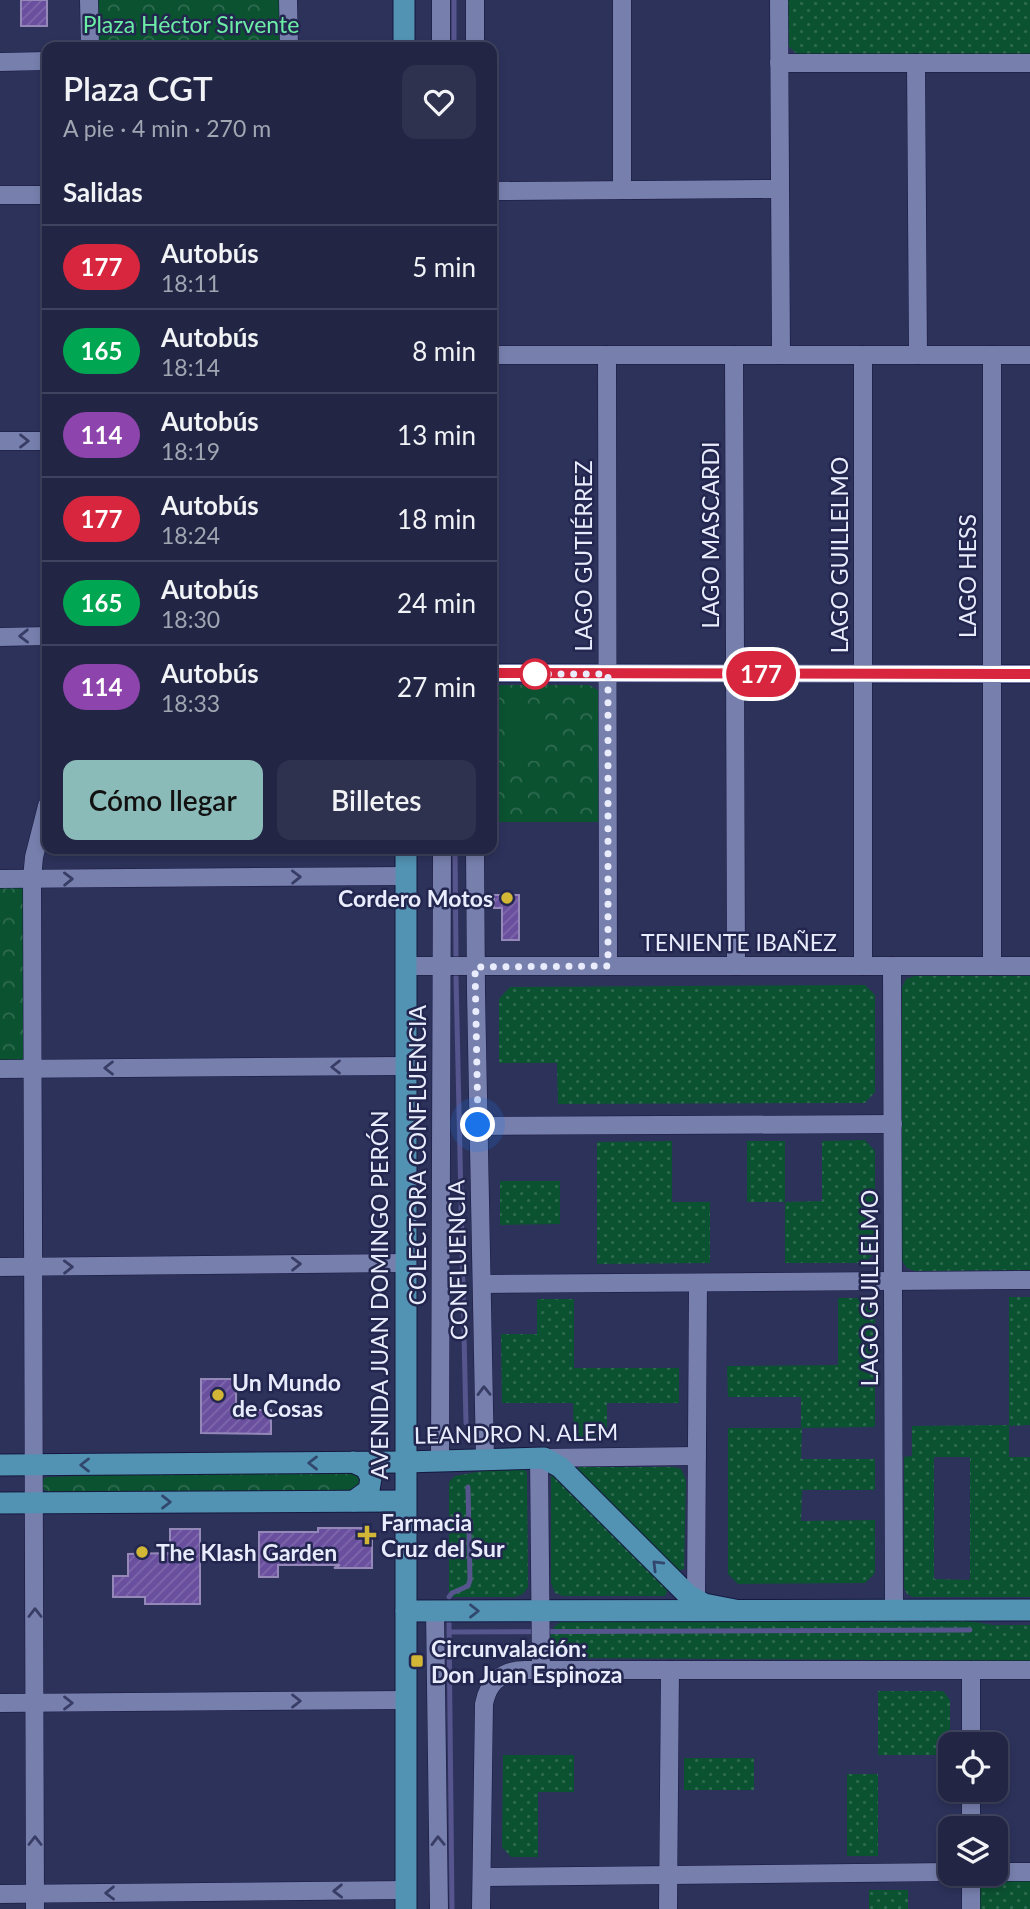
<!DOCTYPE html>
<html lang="es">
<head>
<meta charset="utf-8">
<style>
	:root { --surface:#222644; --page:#2e324f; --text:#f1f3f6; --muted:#a2a5b2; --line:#3f435d; --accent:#8bbbb9 }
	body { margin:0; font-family:Lato,sans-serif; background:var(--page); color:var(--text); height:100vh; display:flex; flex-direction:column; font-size:26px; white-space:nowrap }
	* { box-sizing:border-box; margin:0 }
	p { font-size:23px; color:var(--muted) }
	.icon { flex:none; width:38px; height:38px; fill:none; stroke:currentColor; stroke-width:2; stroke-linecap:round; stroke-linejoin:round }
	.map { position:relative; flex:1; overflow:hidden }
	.details { position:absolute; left:42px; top:42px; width:455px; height:812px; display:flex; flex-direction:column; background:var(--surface); border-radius:14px; box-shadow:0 4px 10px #0003,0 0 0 2px var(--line) }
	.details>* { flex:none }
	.badge { padding:0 14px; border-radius:23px; font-size:24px; line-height:46px }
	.controls { position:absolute; left:938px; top:1732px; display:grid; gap:14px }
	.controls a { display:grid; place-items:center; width:70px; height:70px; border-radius:14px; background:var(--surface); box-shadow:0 4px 10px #0003,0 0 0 2px var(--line); font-size:35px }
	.you { position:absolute; width:35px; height:35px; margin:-18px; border:5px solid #fff; border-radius:50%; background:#1a73e8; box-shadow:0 0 0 10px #1a73e833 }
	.map>.badge { position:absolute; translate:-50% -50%; box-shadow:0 0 0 4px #fff }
	h2 { padding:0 21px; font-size:26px; line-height:63px }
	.round { display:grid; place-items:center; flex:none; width:74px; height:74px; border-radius:14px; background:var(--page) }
	.headline { display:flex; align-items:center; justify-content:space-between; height:119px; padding:0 21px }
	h1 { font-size:33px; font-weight:600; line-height:52px }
	.primary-button { display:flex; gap:14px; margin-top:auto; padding:14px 21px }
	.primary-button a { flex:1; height:80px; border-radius:14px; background:var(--accent); color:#111; font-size:28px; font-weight:600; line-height:80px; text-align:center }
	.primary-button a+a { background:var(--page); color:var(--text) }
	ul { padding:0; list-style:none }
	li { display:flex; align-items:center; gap:21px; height:84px; padding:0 21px; border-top:2px solid var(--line) }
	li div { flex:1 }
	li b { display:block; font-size:26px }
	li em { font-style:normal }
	li .badge { min-width:77px; font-weight:700; text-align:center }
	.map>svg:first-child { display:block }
</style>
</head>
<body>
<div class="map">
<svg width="1030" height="1909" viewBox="0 0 1030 1909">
	<defs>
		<pattern id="grass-dots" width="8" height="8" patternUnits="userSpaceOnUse" patternTransform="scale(1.75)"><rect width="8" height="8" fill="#0b5231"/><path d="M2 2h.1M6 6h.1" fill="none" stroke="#2f6b50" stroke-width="1.8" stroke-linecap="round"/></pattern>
		<pattern id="park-crowns" width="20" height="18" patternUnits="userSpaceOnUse" patternTransform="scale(1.75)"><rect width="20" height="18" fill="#0b5231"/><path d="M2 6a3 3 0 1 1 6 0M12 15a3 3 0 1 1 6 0" fill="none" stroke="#2f6b50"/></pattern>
		<pattern id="building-hatch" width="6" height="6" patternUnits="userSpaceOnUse" patternTransform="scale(1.75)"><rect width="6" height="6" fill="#694f9e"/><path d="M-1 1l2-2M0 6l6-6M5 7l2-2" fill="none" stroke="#7e68ac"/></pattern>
	</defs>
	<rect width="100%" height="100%" fill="#2d325b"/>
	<g fill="url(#grass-dots)" fill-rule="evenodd">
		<polygon points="787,0 1030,0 1030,54 797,54 787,45"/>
		<polygon points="914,976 1030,976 1030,1270 915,1271 907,1268 902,1261 902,987 906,979"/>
		<polygon points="865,985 875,995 875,1092 865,1103 558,1104 557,1063 499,1063 499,999 510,987"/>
		<polygon points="865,1140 875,1151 875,1251 866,1263 785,1263 785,1202 747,1202 747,1141 785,1141 785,1202 822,1201 822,1141"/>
		<polygon points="672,1141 672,1202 710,1202 710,1263 597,1264 597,1142"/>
		<polygon points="500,1181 560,1181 560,1224 500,1225"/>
		<path d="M1009,1297H1030V1425L1009,1426V1457H1030V1597H913L907,1594L904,1588V1457L912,1456V1426L1009,1425ZM934,1457H970V1580L934,1579Z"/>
		<polygon points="838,1298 866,1298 875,1308 875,1427 802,1428 801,1459 875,1459 875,1490 802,1490 801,1521 875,1520 875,1573 865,1583 738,1584 728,1574 728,1428 801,1428 801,1397 728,1397 727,1366 838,1365"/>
		<polygon points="537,1299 574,1299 574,1368 679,1368 679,1403 607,1403 607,1438 574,1438 573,1403 502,1403 501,1334 537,1334"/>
		<polygon points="505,1467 525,1469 527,1474 528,1587 523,1594 515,1597 449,1597 449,1482 455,1476"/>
		<polygon points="579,1467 674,1467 681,1469 686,1480 684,1569 678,1571 577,1470"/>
		<polygon points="554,1474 668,1590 665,1596 563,1596 555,1593 551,1583 551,1476"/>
		<path d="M956,1619L993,1625H1030V1661L563,1658L556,1656C547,1645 548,1625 564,1621Z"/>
		<polygon points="878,1691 943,1691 950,1700 950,1755 878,1755"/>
		<polygon points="503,1755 574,1755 574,1792 538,1792 538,1857 511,1857 502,1847"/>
		<rect x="684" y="1758" width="70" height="32"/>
		<rect x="847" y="1774" width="31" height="82"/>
		<polygon points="992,1880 1030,1880 1030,1909 978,1909 980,1888"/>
		<rect x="869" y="1890" width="39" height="19"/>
	</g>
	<g fill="url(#park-crowns)">
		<rect x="97" y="0" width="187" height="47"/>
		<polygon points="498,685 589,685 598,690 601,822 492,822 492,686"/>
		<polygon points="0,887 32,887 33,1068 0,1068"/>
		<polygon points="97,1472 356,1473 361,1483 349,1492 51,1492 44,1490 42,1486 43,1479 47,1477 80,1476"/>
	</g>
	<rect fill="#0b5231" x="507" y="713" width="37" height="48"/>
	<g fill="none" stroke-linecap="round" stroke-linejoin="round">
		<g stroke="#57558d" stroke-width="5">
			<polyline points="454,0 454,47"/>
			<polyline points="455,849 456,956"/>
			<polyline points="456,977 466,1423"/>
			<polyline points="449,1597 452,1593 468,1586 470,1580 468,1487"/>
			<polyline points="449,1623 452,1909"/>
			<polyline points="449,1632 970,1630"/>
		</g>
	</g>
	<g fill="url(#building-hatch)" stroke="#9488b8" stroke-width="2">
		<rect x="21" y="0" width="26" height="26"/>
		<polygon points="494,895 519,895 519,940 502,940 502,908 494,908"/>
		<polygon points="201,1379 236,1379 236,1410 271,1410 271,1434 201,1433"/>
		<polygon points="318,1528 368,1528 372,1533 372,1568 334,1568 340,1565 278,1565 278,1577 259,1577 259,1532 318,1532"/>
		<polygon points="170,1529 200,1529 200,1604 145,1604 145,1597 113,1597 113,1576 128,1576 128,1554 170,1553"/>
	</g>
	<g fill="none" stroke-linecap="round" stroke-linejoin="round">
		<defs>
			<g id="minor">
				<polyline points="89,0 90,47"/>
				<polyline points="288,0 289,47"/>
				<polyline points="441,0 441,47"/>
				<polyline points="475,0 475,47"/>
				<polyline points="779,0 781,355"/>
				<polyline points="0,62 47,61"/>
				<polyline points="779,63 1030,63"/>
				<polyline points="916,63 918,355"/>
				<polyline points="622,190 622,0"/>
				<polyline points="492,191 780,189"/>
				<polyline points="0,195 47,195"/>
				<polyline points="492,355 1030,355"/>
				<polyline points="607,355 608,966"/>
				<polyline points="734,355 736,966"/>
				<polyline points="863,355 863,966"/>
				<polyline points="992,355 992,966"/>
				<polyline points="0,441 47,441"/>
				<polyline points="0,637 47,636"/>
				<polyline points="492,673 1030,674"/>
				<polyline points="475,849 476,992 485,1459"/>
				<polyline points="0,879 406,876"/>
				<polyline points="406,966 1030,966"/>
				<polyline points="892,966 894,1610"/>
				<polyline points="0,1069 405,1066"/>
				<polyline points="478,1126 893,1124"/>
				<polyline points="0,1267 405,1263"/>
				<polyline points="482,1284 1030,1280"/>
				<polyline points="440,1461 442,849"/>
				<polyline points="696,1600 698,1283"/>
				<polyline points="435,1611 439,1909"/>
				<polyline points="541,1670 539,1458 697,1456"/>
				<polyline points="0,1703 406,1700"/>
				<polyline points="971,1745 971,1670"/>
				<polyline points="971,1829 971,1790"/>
				<polyline points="996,1872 1030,1872"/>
				<polyline points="483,1877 950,1872"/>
				<polyline points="0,1894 406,1890"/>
				<polyline points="35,1909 32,879 34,857 47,806"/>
				<path d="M481,1909L484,1704C488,1682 503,1670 525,1670H1030"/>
				<polyline points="668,1909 670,1670"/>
				<polyline points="971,1909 971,1874"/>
			</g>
			<g id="major">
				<polyline points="404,0 404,47"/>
				<polyline points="353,1462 366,1468 371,1478 369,1490 354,1501"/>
				<polyline points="0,1465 405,1462 544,1458 560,1467 688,1595 704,1604 735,1610"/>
				<polyline points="0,1503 405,1501"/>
				<polyline points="406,1611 1030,1610"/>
				<polyline points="406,1909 406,849"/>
			</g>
		</defs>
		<use href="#minor" stroke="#16183f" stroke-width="19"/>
		<use href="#major" stroke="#16183f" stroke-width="23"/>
		<use href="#minor" stroke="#777fad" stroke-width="18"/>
		<use href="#major" stroke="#5292b2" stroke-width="21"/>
	</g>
	<defs><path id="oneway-chevron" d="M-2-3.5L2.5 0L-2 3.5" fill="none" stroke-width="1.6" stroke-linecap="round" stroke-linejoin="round" transform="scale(1.75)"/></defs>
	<g stroke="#383d66">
		<use href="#oneway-chevron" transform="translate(24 441)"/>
		<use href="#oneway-chevron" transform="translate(24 636) rotate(179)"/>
		<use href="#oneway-chevron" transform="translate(296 877) rotate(-1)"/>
		<use href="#oneway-chevron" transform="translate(68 879) rotate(-1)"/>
		<use href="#oneway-chevron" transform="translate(336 1067) rotate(180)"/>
		<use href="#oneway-chevron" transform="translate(109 1068) rotate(180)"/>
		<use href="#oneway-chevron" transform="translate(296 1264) rotate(-1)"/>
		<use href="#oneway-chevron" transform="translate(68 1267) rotate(-1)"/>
		<use href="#oneway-chevron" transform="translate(484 1391) rotate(-91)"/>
		<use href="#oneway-chevron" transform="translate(35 1613) rotate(-90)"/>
		<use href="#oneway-chevron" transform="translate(296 1701)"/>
		<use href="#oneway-chevron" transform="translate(68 1703)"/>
		<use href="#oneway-chevron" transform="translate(35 1841) rotate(-90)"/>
		<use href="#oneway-chevron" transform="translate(438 1841) rotate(-91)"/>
		<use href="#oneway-chevron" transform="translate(338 1891) rotate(179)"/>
		<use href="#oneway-chevron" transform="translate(110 1893) rotate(179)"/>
	</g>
	<g stroke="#31476d">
		<use href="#oneway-chevron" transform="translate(313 1463) rotate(180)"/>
		<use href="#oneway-chevron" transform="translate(85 1465) rotate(180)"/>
		<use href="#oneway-chevron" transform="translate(166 1502)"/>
		<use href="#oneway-chevron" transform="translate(657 1565) rotate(-135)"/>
		<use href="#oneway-chevron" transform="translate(474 1611)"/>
	</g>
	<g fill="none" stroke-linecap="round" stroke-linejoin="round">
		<defs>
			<polyline id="line" points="492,673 1030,674"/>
		</defs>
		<use href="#line" stroke="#fff" stroke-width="16"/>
		<use href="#line" stroke="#d7263d" stroke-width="10"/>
		<polyline stroke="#e9ecfc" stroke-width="7" stroke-dasharray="0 12.6" points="478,1125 475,967 608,966 608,674 535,674"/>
	</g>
	<circle fill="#fff" stroke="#d7263d" stroke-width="3.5" cx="535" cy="674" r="14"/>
	<g fill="#d2b736" stroke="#23274f" stroke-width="2.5">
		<circle cx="507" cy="898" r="7"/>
		<circle cx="218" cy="1395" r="7"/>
		<path d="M363.5 1524.5h7v7h7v7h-7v7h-7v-7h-7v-7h7z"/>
		<circle cx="142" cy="1552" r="7"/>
		<rect x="410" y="1654" width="14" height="14" rx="3.5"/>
	</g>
	<g text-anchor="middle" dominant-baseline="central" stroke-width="5" stroke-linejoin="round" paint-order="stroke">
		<g font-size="23" fill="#6ceda5" stroke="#23274f">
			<text x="191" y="24">Plaza Héctor Sirvente</text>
		</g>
		<g font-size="23" fill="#e9ecfc" stroke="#23274f">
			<text transform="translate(710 535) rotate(-90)">LAGO MASCARDI</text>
			<text transform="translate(839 555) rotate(-90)">LAGO GUILLELMO</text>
			<text transform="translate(583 556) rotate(-90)">LAGO GUTIÉRREZ</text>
			<text transform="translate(967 576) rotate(-90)">LAGO HESS</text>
			<text x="739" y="942">TENIENTE IBAÑEZ</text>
			<text transform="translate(417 1155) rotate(-90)">COLECTORA CONFLUENCIA</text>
			<text transform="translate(457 1260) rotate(-91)">CONFLUENCIA</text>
			<text transform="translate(869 1288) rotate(-90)">LAGO GUILLELMO</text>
			<text transform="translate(379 1295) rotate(-90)">AVENIDA JUAN DOMINGO PERÓN</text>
			<text transform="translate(516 1433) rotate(-1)">LEANDRO N. ALEM</text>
		</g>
		<g font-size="23" font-weight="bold" fill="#e9ecfc" stroke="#23274f" text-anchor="start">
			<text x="493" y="898" text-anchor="end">Cordero Motos</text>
			<text x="232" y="1382">Un Mundo<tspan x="232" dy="26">de Cosas</tspan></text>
			<text x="381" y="1522">Farmacia<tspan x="381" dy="26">Cruz del Sur</tspan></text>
			<text x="156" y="1552">The Klash Garden</text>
			<text x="431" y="1648">Circunvalación:<tspan x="431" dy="26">Don Juan Espinoza</tspan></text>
		</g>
	</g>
</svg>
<div class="controls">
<a><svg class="icon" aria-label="locate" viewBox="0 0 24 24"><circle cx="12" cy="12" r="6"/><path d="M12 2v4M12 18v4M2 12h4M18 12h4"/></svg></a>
<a><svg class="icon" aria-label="layers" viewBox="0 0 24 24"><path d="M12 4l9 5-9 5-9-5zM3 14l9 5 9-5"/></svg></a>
</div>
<div class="you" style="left:478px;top:1125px"></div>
<b class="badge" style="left:761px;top:674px;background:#d7263d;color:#fff">177</b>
<section class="details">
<div class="headline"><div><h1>Plaza CGT</h1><p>A pie · 4 min · 270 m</p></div><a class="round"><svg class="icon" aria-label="heart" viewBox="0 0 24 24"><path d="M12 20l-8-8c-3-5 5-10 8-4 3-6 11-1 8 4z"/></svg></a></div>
<h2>Salidas</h2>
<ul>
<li><span class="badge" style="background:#d7263d;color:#fff">177</span><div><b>Autobús</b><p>18:11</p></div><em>5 min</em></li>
<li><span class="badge" style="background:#00a651;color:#fff">165</span><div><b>Autobús</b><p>18:14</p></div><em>8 min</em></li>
<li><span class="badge" style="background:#8e44ad;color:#fff">114</span><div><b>Autobús</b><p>18:19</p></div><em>13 min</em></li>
<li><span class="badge" style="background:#d7263d;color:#fff">177</span><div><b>Autobús</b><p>18:24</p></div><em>18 min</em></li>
<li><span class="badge" style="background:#00a651;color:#fff">165</span><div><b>Autobús</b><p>18:30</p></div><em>24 min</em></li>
<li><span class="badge" style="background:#8e44ad;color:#fff">114</span><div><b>Autobús</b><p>18:33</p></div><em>27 min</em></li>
</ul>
<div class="primary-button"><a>Cómo llegar</a><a>Billetes</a></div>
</section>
</div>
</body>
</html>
